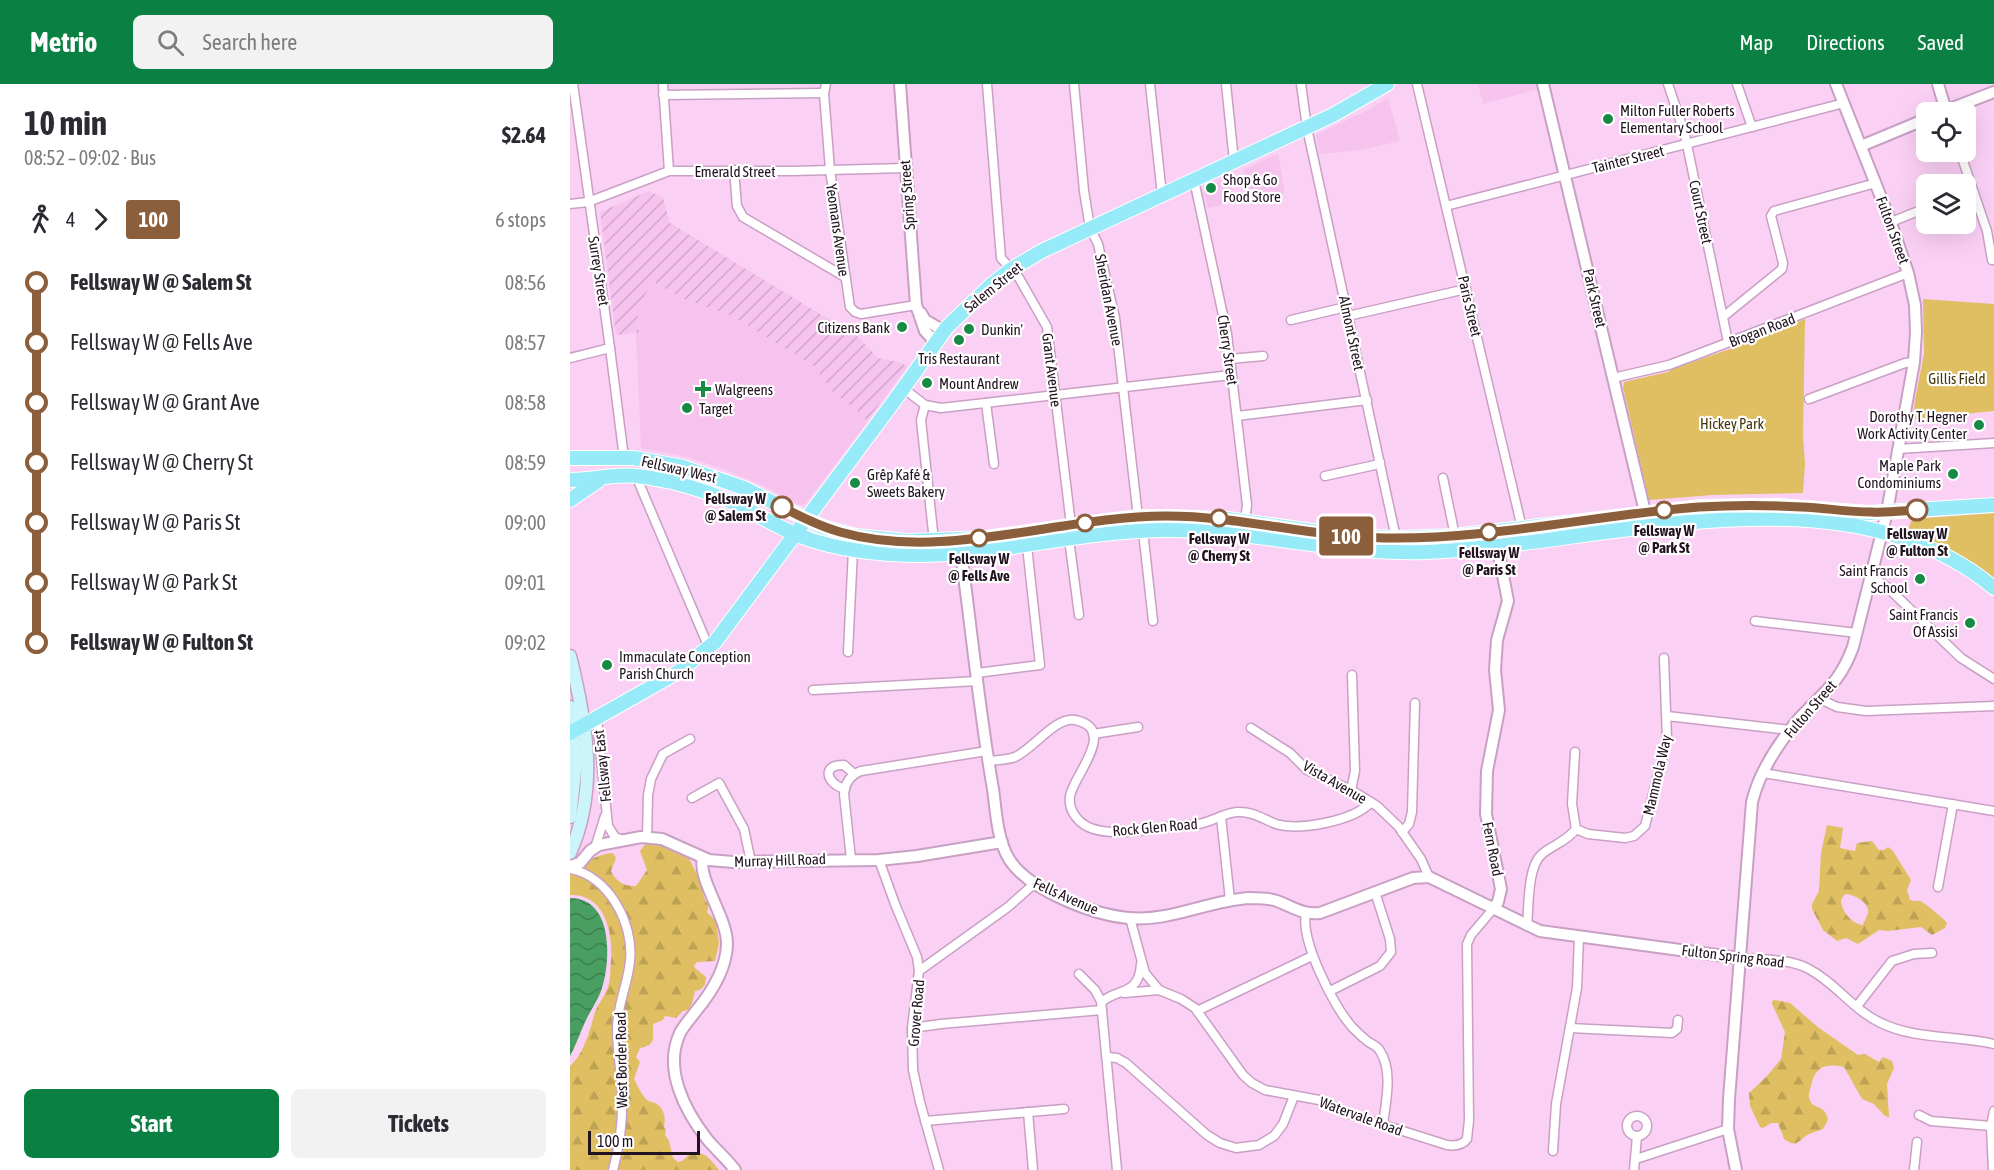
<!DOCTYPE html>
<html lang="en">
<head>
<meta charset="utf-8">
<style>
	:root { --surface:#fff; --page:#f2f2f3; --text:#2b2b33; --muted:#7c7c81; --accent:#0b8043 }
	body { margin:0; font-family:"Asap Condensed",sans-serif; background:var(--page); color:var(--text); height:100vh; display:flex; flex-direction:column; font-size:22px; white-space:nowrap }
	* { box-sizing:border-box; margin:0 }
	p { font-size:20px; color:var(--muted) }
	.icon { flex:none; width:33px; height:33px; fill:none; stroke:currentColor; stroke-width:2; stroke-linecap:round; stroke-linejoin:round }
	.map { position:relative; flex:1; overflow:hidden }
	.drawer { display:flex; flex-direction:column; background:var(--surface); width:570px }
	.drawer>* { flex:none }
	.badge { padding:0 12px; border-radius:4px; font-size:21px; line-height:39px }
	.tools { position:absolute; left:1346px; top:18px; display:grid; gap:12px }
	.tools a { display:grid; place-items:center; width:60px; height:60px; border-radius:9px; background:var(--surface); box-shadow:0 6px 24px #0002; font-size:30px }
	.scale { position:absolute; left:18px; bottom:15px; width:112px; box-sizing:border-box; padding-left:6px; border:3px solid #21121f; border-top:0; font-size:16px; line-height:21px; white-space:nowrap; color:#21121f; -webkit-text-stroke:4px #fff; paint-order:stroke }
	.map>.badge { position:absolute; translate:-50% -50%; box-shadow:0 0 0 3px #fff }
	.legs { display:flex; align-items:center; gap:9px; height:66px; padding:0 24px; font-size:20px }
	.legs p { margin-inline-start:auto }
	.summary { display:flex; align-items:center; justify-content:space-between; height:102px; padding:0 24px }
	h1 { font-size:33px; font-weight:700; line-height:45px }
	.primary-button { display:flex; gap:12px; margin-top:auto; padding:12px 24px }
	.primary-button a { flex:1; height:69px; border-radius:9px; background:var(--accent); color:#fff; font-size:24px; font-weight:700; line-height:69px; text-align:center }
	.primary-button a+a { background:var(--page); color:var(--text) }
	ul { padding:0 24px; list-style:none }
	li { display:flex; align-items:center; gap:21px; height:60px; font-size:22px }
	li i { display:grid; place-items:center; width:9px; height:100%; margin:0 8px; background:currentColor }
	li i::after { content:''; width:15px; height:15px; margin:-8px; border:4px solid; border-radius:50%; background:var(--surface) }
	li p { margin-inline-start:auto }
	li:first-child i { background:linear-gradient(#0000 50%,currentColor 0) }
	li:last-child i { background:linear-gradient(currentColor 50%,#0000 0) }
	header { display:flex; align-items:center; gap:36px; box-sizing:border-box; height:84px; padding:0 30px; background:var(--accent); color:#fff }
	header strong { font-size:28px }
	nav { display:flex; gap:33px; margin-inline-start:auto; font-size:21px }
	.search { width:420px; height:54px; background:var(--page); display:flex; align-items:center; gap:15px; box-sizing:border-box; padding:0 21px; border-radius:9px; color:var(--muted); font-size:22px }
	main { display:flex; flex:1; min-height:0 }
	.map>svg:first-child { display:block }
</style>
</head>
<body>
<header>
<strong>Metrio</strong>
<div class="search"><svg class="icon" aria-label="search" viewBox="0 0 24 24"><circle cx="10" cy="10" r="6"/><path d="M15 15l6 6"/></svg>Search here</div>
<nav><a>Map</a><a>Directions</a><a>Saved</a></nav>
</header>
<main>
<section class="drawer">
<div class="summary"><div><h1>10 min</h1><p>08:52 – 09:02 · Bus</p></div><b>$2.64</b></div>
<div class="legs"><svg class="icon" aria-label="walk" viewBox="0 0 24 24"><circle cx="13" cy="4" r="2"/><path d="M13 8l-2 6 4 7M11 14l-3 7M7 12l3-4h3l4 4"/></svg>4<svg class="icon" aria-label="forward" viewBox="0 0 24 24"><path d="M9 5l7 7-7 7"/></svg><b class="badge" style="background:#8b5e3c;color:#fff">100</b><p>6 stops</p></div>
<ul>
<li><i style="color:#8b5e3c"></i><b>Fellsway W @ Salem St</b><p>08:56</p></li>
<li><i style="color:#8b5e3c"></i><span>Fellsway W @ Fells Ave</span><p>08:57</p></li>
<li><i style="color:#8b5e3c"></i><span>Fellsway W @ Grant Ave</span><p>08:58</p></li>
<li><i style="color:#8b5e3c"></i><span>Fellsway W @ Cherry St</span><p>08:59</p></li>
<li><i style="color:#8b5e3c"></i><span>Fellsway W @ Paris St</span><p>09:00</p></li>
<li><i style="color:#8b5e3c"></i><span>Fellsway W @ Park St</span><p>09:01</p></li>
<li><i style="color:#8b5e3c"></i><b>Fellsway W @ Fulton St</b><p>09:02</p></li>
</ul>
<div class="primary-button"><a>Start</a><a>Tickets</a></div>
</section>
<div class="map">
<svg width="1424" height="1086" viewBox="0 0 1424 1086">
	<defs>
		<pattern id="industrial-furrows" width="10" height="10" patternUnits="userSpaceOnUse" patternTransform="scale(1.5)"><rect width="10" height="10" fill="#f5c3ee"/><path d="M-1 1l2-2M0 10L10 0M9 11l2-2" fill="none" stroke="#d2a6cc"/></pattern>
		<pattern id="forest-firs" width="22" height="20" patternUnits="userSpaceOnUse" patternTransform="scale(1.5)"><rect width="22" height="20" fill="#dfbf61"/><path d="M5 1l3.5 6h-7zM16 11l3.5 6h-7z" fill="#bfa354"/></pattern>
		<pattern id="water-waves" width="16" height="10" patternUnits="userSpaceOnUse" patternTransform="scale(1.5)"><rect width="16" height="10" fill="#489f61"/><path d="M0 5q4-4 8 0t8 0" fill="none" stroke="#3c804f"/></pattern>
	</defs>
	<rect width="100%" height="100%" fill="#fbd0f5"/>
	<g fill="#f5c3ee">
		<polygon points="908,0 966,0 968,5 913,20"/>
		<polygon points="818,14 830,57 790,66 750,70 746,51 798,26"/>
		<polygon points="708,70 715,109 689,115 686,105 676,106 674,85"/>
		<polygon points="660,93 664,115 648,122 638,124 633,104"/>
		<polygon points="82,198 114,215 158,230 244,282 263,308 294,332 296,338 295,341 235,420 230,421 190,400 156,386 117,373 71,364 66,249 70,247 66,224"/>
	</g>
	<polygon fill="url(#industrial-furrows)" points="79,107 93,114 100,139 288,253 308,274 332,279 337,283 296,338 294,332 263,308 244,282 158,230 114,215 83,198 67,224 69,248 46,251 30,128"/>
	<g fill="#dfbf61">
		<polygon points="1353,215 1424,220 1424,327 1343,335 1345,316 1354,270"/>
		<polygon points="1235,235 1233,351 1235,380 1233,409 1142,411 1079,416 1053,303 1054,298 1098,288 1102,285 1160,265"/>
		<path d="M1424,429V497C1397,476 1368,463 1337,450L1342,435Z"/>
	</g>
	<g fill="url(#forest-firs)" fill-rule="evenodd">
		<path d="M1257,741L1273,744L1270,764L1285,767L1287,759L1302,757L1309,766H1314L1318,763L1323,767L1341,796L1337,806L1340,816C1343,817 1346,817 1350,817C1354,818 1375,836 1377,839L1375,844L1362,851L1351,843L1318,847L1309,846L1288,860L1276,854L1267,857L1253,846L1242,825V820L1249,807L1251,769ZM1275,810C1283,810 1297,817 1298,826C1299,830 1294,837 1293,841C1282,840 1271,827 1271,816Z"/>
		<path d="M76,759C90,761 109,765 119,775C121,777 130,797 131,800C134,809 132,814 139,821L137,828L146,837L149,860L145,877L127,878L124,882L125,884L136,893L135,901L130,906L125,907L122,919L118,926L113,927L106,934L95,932L93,936L83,940C82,953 88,960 70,964L66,973L70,978L64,995C68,1002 71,1010 77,1016C80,1018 84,1018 87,1020C94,1025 96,1034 94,1042L96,1047L95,1051L99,1057L103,1074L108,1078L112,1077L122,1068C136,1068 141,1076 149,1086H0V982C14,970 20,946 25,928C28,920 35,912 38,903C41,894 40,885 41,876C43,848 35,810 0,811V789C14,779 26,770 43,769L46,774L41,787C45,797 55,803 66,802L77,786L70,767Z"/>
		<path d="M1205,916L1220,919L1249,944L1288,971L1295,970L1309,978L1313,973L1322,977L1324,984L1317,1000L1319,1033L1315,1032L1304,1020L1292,1015L1274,983C1255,979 1245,983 1241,1002C1239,1010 1237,1012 1242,1020C1251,1025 1256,1025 1258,1036L1253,1045C1249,1047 1243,1048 1239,1050C1228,1056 1228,1065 1214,1055L1208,1039H1201L1193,1044L1190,1043L1180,1022L1179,1009L1197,992L1211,975L1215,948L1202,920V917Z"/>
	</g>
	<path fill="url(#water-waves)" d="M0,814C43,814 41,875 32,904C29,914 22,924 17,934C11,946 7,959 0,972Z"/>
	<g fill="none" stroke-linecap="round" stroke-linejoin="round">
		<defs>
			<g id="minor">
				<polyline points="3,0 40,264 54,374"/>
				<polyline points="93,0 99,87"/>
				<polyline points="256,0 254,9 260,86 280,223 285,228 291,230 346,221"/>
				<polyline points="417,0 431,174 449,194 477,243 501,441"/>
				<polyline points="504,0 514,107 520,144 528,160 545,234 568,433"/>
				<polyline points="580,0 592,111"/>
				<polyline points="656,0 664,77"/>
				<polyline points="731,0 737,44 826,454"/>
				<polyline points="847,0 952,444"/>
				<polyline points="1098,0 1115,51 1158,258"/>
				<polyline points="1167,0 1182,43"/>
				<polyline points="93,11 254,9"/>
				<polyline points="1390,68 1417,147 1422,176"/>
				<polyline points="164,86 167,122 173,133 275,193"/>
				<polyline points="624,96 657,250 677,421 675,437"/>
				<polyline points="0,120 18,118 99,87 223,87 335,84"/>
				<polyline points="876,122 1274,19"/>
				<polyline points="1321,138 1356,124"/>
				<polyline points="778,232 896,205"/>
				<polyline points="1153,233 1212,185 1213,179 1201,132 1204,127 1306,99"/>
				<polyline points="721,236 776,223"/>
				<polyline points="0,274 40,264"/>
				<polyline points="660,275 693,272"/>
				<polyline points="1043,294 1099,281 1123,272 1338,189"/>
				<polyline points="333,304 355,321 371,324 661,291"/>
				<polyline points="1239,315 1335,279 1344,278"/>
				<polyline points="416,319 424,380"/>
				<polyline points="355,321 351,336 364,457"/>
				<polyline points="667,332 797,316"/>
				<polyline points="1328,365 1424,359"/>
				<polyline points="66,392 139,564"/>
				<polyline points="755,392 805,381 810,378"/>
				<polyline points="873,394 885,452"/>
				<polyline points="573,447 583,537"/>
				<polyline points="499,455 509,531"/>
				<polyline points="1301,492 1317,503 1391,574 1424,595"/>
				<polyline points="1185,537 1287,549"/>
				<polyline points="278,568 283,466"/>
				<polyline points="407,589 470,581 457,462"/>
				<polyline points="243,606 408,597"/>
				<polyline points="1250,615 1267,623 1296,627 1424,622"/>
				<polyline points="1097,632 1220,646"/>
				<polyline points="27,635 38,742 45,753 53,756"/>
				<polyline points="681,644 720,669 737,686 781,706 807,722 828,742 851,775 859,793"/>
				<polyline points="523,650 568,643"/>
				<polyline points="1005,668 1002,720 1006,745 1018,750 1055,754 1064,752 1075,742 1097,655 1094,574"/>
				<path d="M418,677C427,676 437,676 445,673C463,665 486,632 505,636C549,645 503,692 500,712C499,719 501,727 506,733C523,757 572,746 597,743C609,741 620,743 633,739C644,736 655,729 667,728C682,727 693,735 706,740C730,747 784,737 801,718"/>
				<polyline points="1193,689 1424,727"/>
				<path d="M275,705C256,700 251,680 274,681L284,690"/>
				<polyline points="781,706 785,687 782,591"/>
				<polyline points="122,714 149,699 174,745 181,778"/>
				<polyline points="651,733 660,816"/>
				<polyline points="832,748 839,740 842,728 845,619"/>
				<polyline points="77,753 78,711 81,695 93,670 120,655"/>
				<polyline points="25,764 35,732"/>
				<path d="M281,775L274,710C275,699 280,691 291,687L417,667"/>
				<polyline points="309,776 325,820 347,873 349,887 342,944 343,986 350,1018 369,1086"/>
				<path d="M0,785C39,792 64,840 60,877C58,900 47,921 47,945C47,966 51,987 52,1009C53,1035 50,1061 43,1086"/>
				<polyline points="1368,803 1383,720"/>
				<path d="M736,829C730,857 764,922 782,943C786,947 791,952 796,956C800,960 807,961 810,967C823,987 816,1017 813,1040"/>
				<path d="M560,834L575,889L589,906L611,915L625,924L673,991L682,999L695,1006L749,1016L779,1030L877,1061C884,1062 892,1062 897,1055L899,1036L897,860L901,851L923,825"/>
				<path d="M957,842C959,823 957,783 972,770C983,761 997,757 1006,745"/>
				<path d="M1169,874C1190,876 1217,874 1237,884C1265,898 1283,926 1311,939C1346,956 1387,951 1424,960"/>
				<polyline points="349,887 438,823 464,800"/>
				<polyline points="509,890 525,906 531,917 547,1086"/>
				<polyline points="760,907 810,882 821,868 820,855 805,808"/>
				<polyline points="554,909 589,906"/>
				<path d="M532,918C546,904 569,913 571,880"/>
				<polyline points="1287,922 1322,877 1344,870 1362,869"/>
				<polyline points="627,927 742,872"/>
				<polyline points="342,944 371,940 532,926"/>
				<polyline points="1000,944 1102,949 1107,945 1108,936"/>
				<polyline points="537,973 547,974 556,979 637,1051 650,1059 666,1064 689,1061 704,1052 713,1040 724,1012"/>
				<polyline points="458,1028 463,1086"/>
				<polyline points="1349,1031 1361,1037 1421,1042"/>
				<circle cx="1067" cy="1042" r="10"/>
				<polyline points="355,1037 494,1025"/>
				<polyline points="983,1067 986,1020 1007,904 1009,853"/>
				<polyline points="1066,1075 1158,1045"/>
				<polyline points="1064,1086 1067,1052"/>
				<polyline points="1344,1086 1347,1058"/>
				<polyline points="1423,1086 1421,1042 1424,1027"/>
			</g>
			<g id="tertiary">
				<polyline points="330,0 346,221 355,247 365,258"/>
				<polyline points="973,0 1075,428"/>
				<polyline points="1368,0 1376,27"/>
				<polyline points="1372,28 1424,8"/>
				<polyline points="1291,62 1356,35"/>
				<polyline points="351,229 355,236 374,247"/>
				<path d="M391,470C402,548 409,627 423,705C426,727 427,755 439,775C458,806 524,831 559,834C600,838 639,816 680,814C689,814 699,814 707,817C723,823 733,831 750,829L843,794L859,793L970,847L1169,874"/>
				<path d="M133,774C127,795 158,834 157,861C156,886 141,909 126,927C121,934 114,941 110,949C93,985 115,1027 137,1055C146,1066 157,1075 165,1086"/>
				<polyline points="0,782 10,779 20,767 29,761 71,753 92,755 139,776 163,778 309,776 347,772 432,758"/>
				<polyline points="923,825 928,818 931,805 916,730 917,687 929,626 925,586 927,556 938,517 927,461"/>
				<path d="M1166,1086L1158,1045L1159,1015L1182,718C1189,689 1208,660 1227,637C1252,609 1269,601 1283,563L1317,428L1344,278L1346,248L1345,221L1338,189L1320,136L1266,0"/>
			</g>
			<g id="secondary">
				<path d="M0,572C16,637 29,704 0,769"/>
				<polyline points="0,623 6,677 0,733"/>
			</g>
			<g id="primary">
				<polyline points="0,374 64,374 113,383 174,404 252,443 286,452 337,457 416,454 568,433 658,435 778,452 826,454 885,452 1132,423 1208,422 1299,429 1424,421"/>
				<path d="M0,396C15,396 29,393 44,392C63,390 83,394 102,398C126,404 149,412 171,422C190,432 209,444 230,452C269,467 310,471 352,471C433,470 512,447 592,446C682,445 765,471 855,468C1031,462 1272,377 1424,504"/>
				<polyline points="0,416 28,397"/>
				<polyline points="0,649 108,588 145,558 325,316 377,243 421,201 440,186 472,167 763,31 817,0"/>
			</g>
		</defs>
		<use href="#minor" stroke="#c9a0c4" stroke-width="11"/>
		<use href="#tertiary" stroke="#c9a0c4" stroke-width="14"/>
		<use href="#secondary" stroke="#c9a0c4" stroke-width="15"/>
		<use href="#primary" stroke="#fff" stroke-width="16"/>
		<use href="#minor" stroke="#fff" stroke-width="8"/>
		<use href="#tertiary" stroke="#fff" stroke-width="10"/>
		<use href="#secondary" stroke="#cbf4fb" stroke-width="12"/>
		<use href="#primary" stroke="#97eaf8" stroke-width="14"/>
	</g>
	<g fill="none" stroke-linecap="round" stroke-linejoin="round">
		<defs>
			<path id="line-1" d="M212,423C231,433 249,442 270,448C375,478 490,432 596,432C671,432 740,453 814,454C919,456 1024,431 1129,423C1163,421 1198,421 1232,423C1255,424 1278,428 1301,428C1316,429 1332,427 1347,426"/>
		</defs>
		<use href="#line-1" stroke="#fff" stroke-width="14"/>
		<use href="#line-1" stroke="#8b5e3c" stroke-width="9"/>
	</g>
	<g fill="#178b44" stroke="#fff" stroke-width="2">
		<circle cx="1038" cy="35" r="6"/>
		<circle cx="641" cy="104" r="6"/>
		<circle cx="332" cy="243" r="6"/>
		<circle cx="399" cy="245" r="6"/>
		<circle cx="389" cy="256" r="6"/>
		<circle cx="357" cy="299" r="6"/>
		<path d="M130 296h6v6h6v6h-6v6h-6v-6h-6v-6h6z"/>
		<circle cx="117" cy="324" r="6"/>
		<circle cx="1409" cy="341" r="6"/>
		<circle cx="1383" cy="390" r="6"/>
		<circle cx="285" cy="399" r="6"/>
		<circle cx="1350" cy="495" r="6"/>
		<circle cx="1400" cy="539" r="6"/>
		<circle cx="37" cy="581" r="6"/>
	</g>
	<g fill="#fff" stroke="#8b5e3c" stroke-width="3">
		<circle cx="212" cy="423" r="10"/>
		<circle cx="1094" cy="426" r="8"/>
		<circle cx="1347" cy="426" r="10"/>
		<circle cx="649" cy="434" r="8"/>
		<circle cx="515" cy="439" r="8"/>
		<circle cx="919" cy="448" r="8"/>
		<circle cx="409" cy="454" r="8"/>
	</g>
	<g text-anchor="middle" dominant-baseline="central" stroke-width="4.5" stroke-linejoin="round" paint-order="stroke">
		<g font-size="15" fill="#21121f" stroke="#fff" text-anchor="start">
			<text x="1050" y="26">Milton Fuller Roberts<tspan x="1050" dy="17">Elementary School</tspan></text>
			<text x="653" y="95">Shop &amp; Go<tspan x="653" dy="17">Food Store</tspan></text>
			<text x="320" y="243" text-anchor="end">Citizens Bank</text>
			<text x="411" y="245">Dunkin'</text>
			<text x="389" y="274" text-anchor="middle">Tris Restaurant</text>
			<text x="369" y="299">Mount Andrew</text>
			<text x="145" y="305">Walgreens</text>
			<text x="129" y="324">Target</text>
			<text x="1397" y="332" text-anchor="end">Dorothy T. Hegner<tspan x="1397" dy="17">Work Activity Center</tspan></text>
			<text x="1371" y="381" text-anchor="end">Maple Park<tspan x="1371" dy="17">Condominiums</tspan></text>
			<text x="297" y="390">Grêp Kafé &amp;<tspan x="297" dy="17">Sweets Bakery</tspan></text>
			<text x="1338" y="486" text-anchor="end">Saint Francis<tspan x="1338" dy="17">School</tspan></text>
			<text x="1388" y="530" text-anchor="end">Saint Francis<tspan x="1388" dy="17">Of Assisi</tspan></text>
			<text x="49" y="572">Immaculate Conception<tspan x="49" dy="17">Parish Church</tspan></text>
		</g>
		<g font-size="15" fill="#21121f" stroke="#fff">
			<text transform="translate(1058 75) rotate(-14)">Tainter Street</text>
			<text x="165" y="87">Emerald Street</text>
			<text transform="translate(337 111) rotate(-94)">Spring Street</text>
			<text transform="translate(1131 128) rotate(78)">Court Street</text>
			<text transform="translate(268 146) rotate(82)">Yeomans Avenue</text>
			<text transform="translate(1323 146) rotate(70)">Fulton Street</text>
			<text transform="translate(29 187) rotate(81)">Surrey Street</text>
			<text transform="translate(423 203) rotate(-39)">Salem Street</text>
			<text transform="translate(1025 214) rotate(77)">Park Street</text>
			<text transform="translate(539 216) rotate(79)">Sheridan Avenue</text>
			<text transform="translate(900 222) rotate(77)">Paris Street</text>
			<text transform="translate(1192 246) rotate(-21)">Brogan Road</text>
			<text transform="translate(782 249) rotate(78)">Almont Street</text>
			<text transform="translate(658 266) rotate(82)">Cherry Street</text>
			<text transform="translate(482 286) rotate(83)">Grant Avenue</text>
			<text transform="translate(109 385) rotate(13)">Fellsway West</text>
			<text transform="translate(1240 625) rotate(-49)">Fulton Street</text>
			<text transform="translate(32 682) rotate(-96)">Fellsway East</text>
			<text transform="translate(1087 691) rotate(-77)">Mammola Way</text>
			<text transform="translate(765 698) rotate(30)">Vista Avenue</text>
			<text transform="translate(585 743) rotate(-5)">Rock Glen Road</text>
			<text transform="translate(923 765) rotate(79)">Fern Road</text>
			<text transform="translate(210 776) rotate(-2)">Murray Hill Road</text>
			<text transform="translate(496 812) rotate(24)">Fells Avenue</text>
			<text transform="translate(1163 872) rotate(7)">Fulton Spring Road</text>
			<text transform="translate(346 929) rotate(-85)">Grover Road</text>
			<text transform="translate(51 976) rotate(-91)">West Border Road</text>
			<text transform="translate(791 1032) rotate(20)">Watervale Road</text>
		</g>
		<g font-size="15" fill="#45370b" stroke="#fff">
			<text x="1387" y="294">Gillis Field</text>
			<text x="1162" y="339">Hickey Park</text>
		</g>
		<g font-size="15" font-weight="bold" fill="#21121f" stroke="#fff">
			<text x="196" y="414" text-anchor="end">Fellsway W<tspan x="196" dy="17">@ Salem St</tspan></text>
			<text x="1094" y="446">Fellsway W<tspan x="1094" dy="17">@ Park St</tspan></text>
			<text x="1347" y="449">Fellsway W<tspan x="1347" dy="17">@ Fulton St</tspan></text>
			<text x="649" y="454">Fellsway W<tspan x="649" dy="17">@ Cherry St</tspan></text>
			<text x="919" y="468">Fellsway W<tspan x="919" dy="17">@ Paris St</tspan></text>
			<text x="409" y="474">Fellsway W<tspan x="409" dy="17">@ Fells Ave</tspan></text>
		</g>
	</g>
</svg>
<div class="tools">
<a><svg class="icon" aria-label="locate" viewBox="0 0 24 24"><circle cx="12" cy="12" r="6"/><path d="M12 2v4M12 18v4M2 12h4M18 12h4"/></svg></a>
<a><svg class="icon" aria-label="layers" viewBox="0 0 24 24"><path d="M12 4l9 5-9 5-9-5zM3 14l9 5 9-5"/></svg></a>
</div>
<div class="scale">100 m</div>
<b class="badge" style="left:776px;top:452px;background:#8b5e3c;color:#fff">100</b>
</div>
</main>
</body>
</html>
